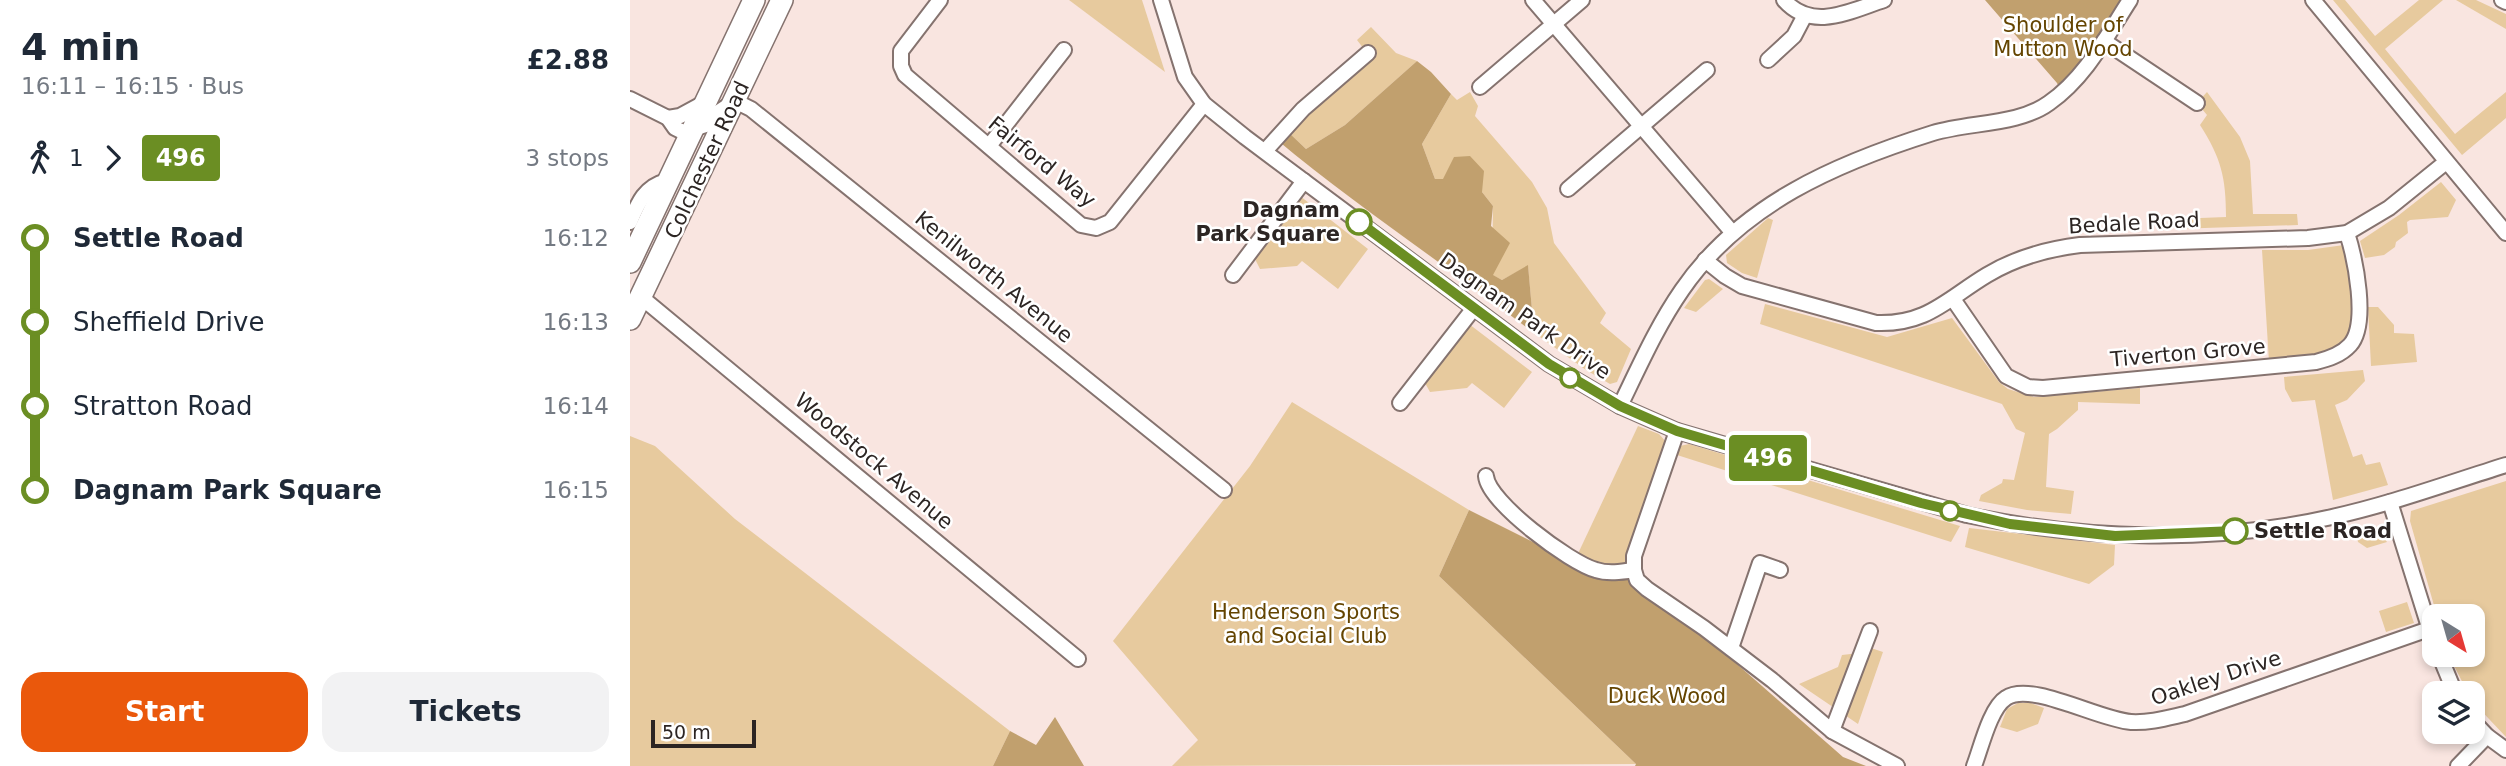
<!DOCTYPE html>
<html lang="en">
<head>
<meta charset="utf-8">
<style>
	:root { --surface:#fff; --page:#f2f2f3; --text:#1f2937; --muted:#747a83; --accent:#ea580c }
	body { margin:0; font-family:"DejaVu Sans",sans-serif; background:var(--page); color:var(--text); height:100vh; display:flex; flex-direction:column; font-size:26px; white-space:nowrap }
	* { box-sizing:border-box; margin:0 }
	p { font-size:23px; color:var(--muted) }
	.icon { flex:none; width:38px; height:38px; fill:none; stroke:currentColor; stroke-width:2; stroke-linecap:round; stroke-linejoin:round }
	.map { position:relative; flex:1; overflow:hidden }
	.details { display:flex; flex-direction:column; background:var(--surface); width:630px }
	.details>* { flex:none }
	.badge { padding:0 14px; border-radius:5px; font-size:24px; line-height:46px }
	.needle { width:46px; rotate:143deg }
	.tools { position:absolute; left:1792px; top:604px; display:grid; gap:14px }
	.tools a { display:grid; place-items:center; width:63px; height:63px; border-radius:14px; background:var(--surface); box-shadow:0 4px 10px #0003; font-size:35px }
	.scale { position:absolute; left:21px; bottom:18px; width:105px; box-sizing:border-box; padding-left:7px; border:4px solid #2c2523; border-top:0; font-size:19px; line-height:24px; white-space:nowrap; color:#2c2523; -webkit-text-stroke:5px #fff; paint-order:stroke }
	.map>.badge { position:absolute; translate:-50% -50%; box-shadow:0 0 0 4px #fff }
	.legs { display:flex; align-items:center; gap:10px; height:77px; padding:0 21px; font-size:23px }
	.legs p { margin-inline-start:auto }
	.headline { display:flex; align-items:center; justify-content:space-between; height:119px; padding:0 21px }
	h1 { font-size:38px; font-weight:700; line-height:52px }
	.cta { display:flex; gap:14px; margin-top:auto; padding:14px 21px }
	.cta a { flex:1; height:80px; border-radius:21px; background:var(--accent); color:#fff; font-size:28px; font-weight:700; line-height:80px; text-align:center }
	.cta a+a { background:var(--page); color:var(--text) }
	ul { padding:0 21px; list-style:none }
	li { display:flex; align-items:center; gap:24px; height:84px; font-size:26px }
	li i { display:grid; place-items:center; width:10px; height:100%; margin:0 9px; background:currentColor }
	li i::after { content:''; width:18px; height:18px; margin:-9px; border:5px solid; border-radius:50%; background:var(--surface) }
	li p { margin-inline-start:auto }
	li:first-child i { background:linear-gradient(#0000 50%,currentColor 0) }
	li:last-child i { background:linear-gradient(currentColor 50%,#0000 0) }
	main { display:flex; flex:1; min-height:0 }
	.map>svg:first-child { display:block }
</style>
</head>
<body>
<main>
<section class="details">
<div class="headline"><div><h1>4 min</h1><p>16:11 – 16:15 · Bus</p></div><b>£2.88</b></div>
<div class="legs"><svg class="icon" aria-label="walk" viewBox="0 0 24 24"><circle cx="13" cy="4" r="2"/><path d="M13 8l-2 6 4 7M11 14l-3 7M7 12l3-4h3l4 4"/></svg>1<svg class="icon" aria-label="forward" viewBox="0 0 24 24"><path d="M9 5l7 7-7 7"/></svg><b class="badge" style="background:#6b8e23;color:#fff">496</b><p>3 stops</p></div>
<ul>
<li><i style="color:#6b8e23"></i><b>Settle Road</b><p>16:12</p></li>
<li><i style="color:#6b8e23"></i><span>Sheffield Drive</span><p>16:13</p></li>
<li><i style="color:#6b8e23"></i><span>Stratton Road</span><p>16:14</p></li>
<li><i style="color:#6b8e23"></i><b>Dagnam Park Square</b><p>16:15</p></li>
</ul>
<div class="cta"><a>Start</a><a>Tickets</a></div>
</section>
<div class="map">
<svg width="1876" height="766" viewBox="0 0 1876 766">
	<rect width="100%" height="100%" fill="#f9e5e0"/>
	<g fill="#e7ca9e">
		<polygon points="439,0 512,0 535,72"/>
		<polygon points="1703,0 1715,0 1745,36 1789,0 1813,0 1755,49 1825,134 1876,92 1876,118 1832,155"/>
		<polygon points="1826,0 1846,0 1876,14 1876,29"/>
		<polygon points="741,27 766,53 787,61 715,125 676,149 655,129 737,53 727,40"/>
		<polygon points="840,92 848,106 845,116 902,182 917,208 924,243 976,313 970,323 1001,349 987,382 980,384 956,370 896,327 902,310 898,266 872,280 862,275 863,206 852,192 813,179 805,179 792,144 821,94 827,100"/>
		<path d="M1577,92L1610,137L1620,161L1623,214H1667L1668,225L1544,229L1545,219L1596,217C1596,177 1591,158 1570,125L1577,115L1567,103Z"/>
		<polygon points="1811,182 1826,200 1818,217 1780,220 1777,222 1778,233 1766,242 1765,247 1754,255 1735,258 1730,241 1769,215"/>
		<polygon points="670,196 738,249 708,289 672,261 667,266 630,269 624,257"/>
		<polygon points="1138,218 1143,220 1127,278 1112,273 1097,263 1096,255"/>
		<path d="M1714,245C1727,271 1734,340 1698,353C1681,360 1658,359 1639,362L1632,250H1678Z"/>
		<polygon points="1079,279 1093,289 1066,312 1054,308 1075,280"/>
		<polygon points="1135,304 1257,337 1322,318 1369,382 1378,389 1404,397 1510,388 1510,404 1448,402 1448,410 1427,429 1419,434 1416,487 1444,491 1441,514 1397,510 1349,501 1351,495 1372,483 1373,479 1384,480 1395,433 1386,429 1372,404 1130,324"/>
		<polygon points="1738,307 1748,307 1764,325 1764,333 1784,334 1787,362 1741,366"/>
		<polygon points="839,324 902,372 874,408 842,383 837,388 800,392 795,383"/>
		<polygon points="1733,370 1735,381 1717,400 1705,405 1723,457 1732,454 1736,465 1750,462 1758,485 1703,500 1685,400 1662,402 1655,389 1654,377"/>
		<polygon points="662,402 839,510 809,576 1006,764 542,766 568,740 483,641 620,466"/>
		<polygon points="1008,426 1029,434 1037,443 994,572 945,560"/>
		<polygon points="0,436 25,446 105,519 380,731 363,766 0,766"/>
		<polygon points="1059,444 1330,526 1321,542 1047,455 1050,446"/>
		<polygon points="1876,481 1876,737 1843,702 1843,693 1838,693 1819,656 1843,654 1843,616 1807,616 1780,521 1781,511"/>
		<polygon points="1738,524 1747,527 1757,542 1737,548 1728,542 1725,528"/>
		<polygon points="1339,528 1485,545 1484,565 1459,584 1335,547"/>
		<polygon points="1777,602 1784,623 1756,632 1749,611"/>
		<polygon points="1241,648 1253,652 1228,724 1169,684 1208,667 1212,655 1238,652"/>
		<polygon points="1388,703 1401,703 1414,708 1408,724 1387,732 1370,727 1377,709"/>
	</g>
	<g fill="#c1a06e">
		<polygon points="1355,0 1500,0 1432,94 1427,83"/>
		<path d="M787,61L801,72L821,94L792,144L805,179H813L824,157L840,156L854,171L852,192L863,206L861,226L880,243L863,275L872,280L898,265L902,310L896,327C813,263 726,206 646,139L655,129L676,149L715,125Z"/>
		<polygon points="839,510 929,555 989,572 1052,616 1213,757 1236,766 1005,766 1006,764 809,576"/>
		<polygon points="425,717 454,766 363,766 380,731 406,745"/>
	</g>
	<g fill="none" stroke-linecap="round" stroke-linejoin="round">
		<defs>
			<g id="minor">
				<polyline points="310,0 271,51 271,66 275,75 451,225 466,228 480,222 574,104"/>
				<path d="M531,0L555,77L574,104L615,137L919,364L990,406L1047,431L1337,515C1456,540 1582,544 1702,517C1761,504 1818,483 1876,465"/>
				<polyline points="903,0 1102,232"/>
				<path d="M1154,0C1182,32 1220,11 1254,0"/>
				<polyline points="1683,0 1876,233"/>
				<polyline points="1872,0 1876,2"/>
				<polyline points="1474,41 1567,103"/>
				<polyline points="1138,60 1164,36 1175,15"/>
				<polyline points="850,87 952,0"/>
				<polyline points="0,99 38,118 45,128 53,132 82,123 87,113 105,101 121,109 594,490"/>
				<polyline points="38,118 50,116 74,103"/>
				<polyline points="359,146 434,50"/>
				<polyline points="635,151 673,109 738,53"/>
				<polyline points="938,189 1077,70"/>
				<path d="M0,222C8,203 15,186 37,181"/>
				<path d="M1075,260L1095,276L1112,286L1246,323C1297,325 1317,299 1357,275C1385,258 1418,249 1450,245L1678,238L1717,233L1759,208L1816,162"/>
				<polyline points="603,275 674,181"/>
				<polyline points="11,297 448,659"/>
				<path d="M1323,299L1376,376L1398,387L1413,388L1686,362C1698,359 1711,355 1720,345C1739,324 1725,258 1717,233"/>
				<polyline points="770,403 844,308"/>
				<path d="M990,406C1009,367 1027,326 1052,290C1111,204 1207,163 1303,133C1340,122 1389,125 1419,103C1456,77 1476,37 1500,0"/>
				<polyline points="1047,431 1004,556 1004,570 1007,580 1017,589 1074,628 1142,680 1202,731 1267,766"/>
				<path d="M856,476C858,502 940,563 966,570C978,574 991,572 1004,570"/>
				<polyline points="1760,502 1804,643"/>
				<polyline points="1101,648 1130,563 1150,570"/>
				<polyline points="1809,654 1825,693"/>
				<polyline points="1843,721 1857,736 1876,750"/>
				<polyline points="1202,731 1240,631"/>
				<path d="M1344,766C1351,748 1360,708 1376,698C1401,681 1469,720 1501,722C1520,723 1537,718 1555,714L1799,629"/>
				<polyline points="1828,766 1857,736"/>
			</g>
			<g id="highway">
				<polyline points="0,262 124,0"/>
				<polyline points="0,319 152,0"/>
			</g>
		</defs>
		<use href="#minor" stroke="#85736f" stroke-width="18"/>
		<use href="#highway" stroke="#85736f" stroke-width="24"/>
		<use href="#minor" stroke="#fff" stroke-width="14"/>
		<use href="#highway" stroke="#fff" stroke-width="21"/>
	</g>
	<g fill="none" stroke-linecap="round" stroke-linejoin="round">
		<defs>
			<polyline id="line-1" points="729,222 919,364 990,406 1047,431 1291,503 1380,524 1485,536 1605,531"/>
		</defs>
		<use href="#line-1" stroke="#fff" stroke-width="16"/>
		<use href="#line-1" stroke="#6b8e23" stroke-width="10"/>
	</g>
	<g fill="#fff" stroke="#6b8e23" stroke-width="3.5">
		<circle cx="729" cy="222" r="12"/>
		<circle cx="940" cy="378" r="9"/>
		<circle cx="1320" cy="511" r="9"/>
		<circle cx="1605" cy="531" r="12"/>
	</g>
	<g text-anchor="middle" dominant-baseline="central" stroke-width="5" stroke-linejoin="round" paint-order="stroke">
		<g font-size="21" fill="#644400" stroke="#fff">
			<text x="1433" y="25">Shoulder of<tspan x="1433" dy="24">Mutton Wood</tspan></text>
			<text x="676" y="612">Henderson Sports<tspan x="676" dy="24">and Social Club</tspan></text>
			<text x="1037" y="696">Duck Wood</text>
		</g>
		<g font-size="21" fill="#2c2523" stroke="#fff">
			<text transform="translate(77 160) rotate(-65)">Colchester Road</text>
			<text transform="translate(412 162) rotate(39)">Fairford Way</text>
			<text transform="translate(1504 223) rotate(-3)">Bedale Road</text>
			<text transform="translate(364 277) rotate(39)">Kenilworth Avenue</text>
			<text transform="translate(895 316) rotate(35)">Dagnam Park Drive</text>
			<text transform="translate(1558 353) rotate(-5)">Tiverton Grove</text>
			<text transform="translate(244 461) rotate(40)">Woodstock Avenue</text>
			<text transform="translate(1586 678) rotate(-18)">Oakley Drive</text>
		</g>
		<g font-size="21" font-weight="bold" fill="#2c2523" stroke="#fff" text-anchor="end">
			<text x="710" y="210">Dagnam<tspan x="710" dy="24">Park Square</tspan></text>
			<text x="1624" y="531" text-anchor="start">Settle Road</text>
		</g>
	</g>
</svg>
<div class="tools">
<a><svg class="needle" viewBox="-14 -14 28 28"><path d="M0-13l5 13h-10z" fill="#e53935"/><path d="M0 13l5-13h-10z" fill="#747a83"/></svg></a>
<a><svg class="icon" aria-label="layers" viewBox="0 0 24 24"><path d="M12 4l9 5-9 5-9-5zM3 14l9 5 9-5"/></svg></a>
</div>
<div class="scale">50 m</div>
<b class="badge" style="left:1138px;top:458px;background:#6b8e23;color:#fff">496</b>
</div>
</main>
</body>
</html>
